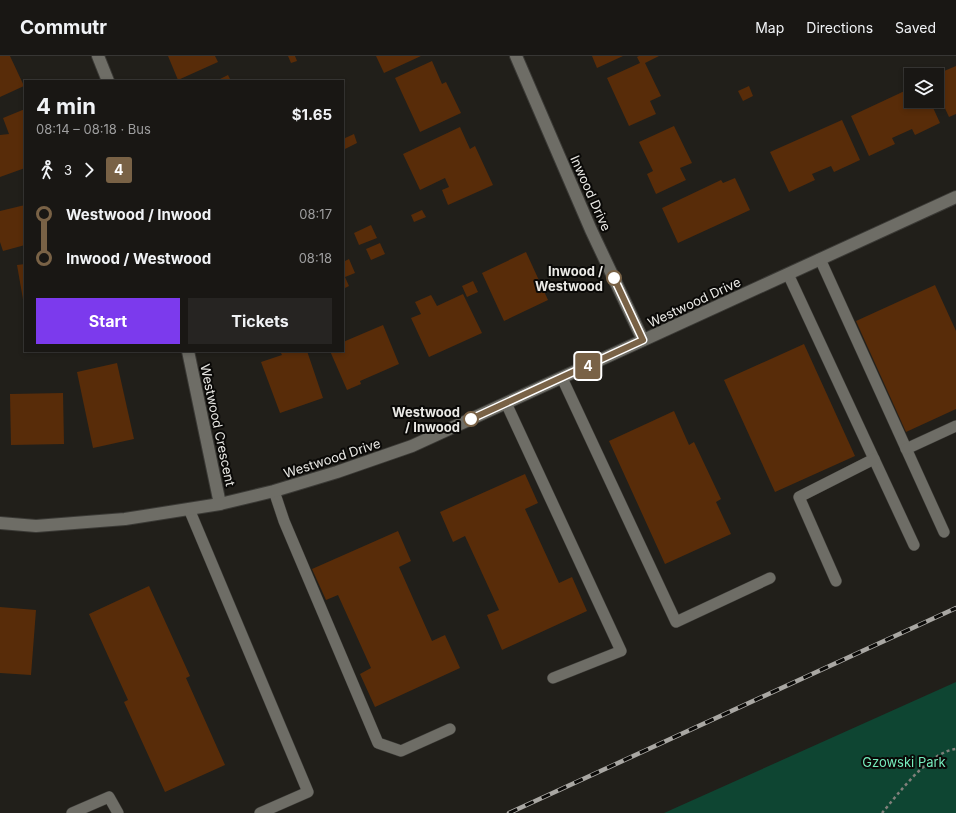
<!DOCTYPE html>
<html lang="en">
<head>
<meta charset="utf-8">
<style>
	:root { --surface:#191714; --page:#262422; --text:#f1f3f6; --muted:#9f9fa0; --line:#373634; --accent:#7c3aed }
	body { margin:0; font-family:Inter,sans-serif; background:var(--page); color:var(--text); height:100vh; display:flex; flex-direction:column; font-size:15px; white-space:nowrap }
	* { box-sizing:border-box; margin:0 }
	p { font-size:13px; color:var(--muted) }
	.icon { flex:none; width:22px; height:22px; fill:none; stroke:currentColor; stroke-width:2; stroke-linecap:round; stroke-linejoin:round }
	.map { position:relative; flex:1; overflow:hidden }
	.side { position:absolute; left:24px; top:24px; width:320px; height:272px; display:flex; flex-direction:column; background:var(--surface); border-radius:0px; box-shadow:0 2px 6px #0003,0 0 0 1px var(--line) }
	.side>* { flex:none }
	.badge { padding:0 8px; border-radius:3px; font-size:14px; line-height:26px }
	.fabs { position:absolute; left:904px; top:12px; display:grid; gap:8px }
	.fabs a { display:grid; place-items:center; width:40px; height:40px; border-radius:0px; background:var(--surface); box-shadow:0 2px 6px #0003,0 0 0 1px var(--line); font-size:20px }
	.map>.badge { position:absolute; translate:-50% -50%; box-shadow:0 0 0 2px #fff }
	.legs { display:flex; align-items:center; gap:6px; height:44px; padding:0 12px; font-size:13px }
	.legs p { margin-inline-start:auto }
	.head { display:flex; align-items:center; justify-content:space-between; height:68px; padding:0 12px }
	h1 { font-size:22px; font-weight:700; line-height:30px }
	.cta { display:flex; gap:8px; margin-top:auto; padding:8px 12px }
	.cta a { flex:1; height:46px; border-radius:0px; background:var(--accent); color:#fff; font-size:16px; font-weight:700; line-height:46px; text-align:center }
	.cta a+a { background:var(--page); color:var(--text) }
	ul { padding:0 12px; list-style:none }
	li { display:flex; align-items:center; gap:14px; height:44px; font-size:15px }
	li i { display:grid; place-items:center; width:6px; height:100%; margin:0 5px; background:currentColor }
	li i::after { content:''; width:10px; height:10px; margin:-5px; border:3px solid; border-radius:50%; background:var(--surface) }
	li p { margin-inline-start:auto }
	li:first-child i { background:linear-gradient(#0000 50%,currentColor 0) }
	li:last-child i { background:linear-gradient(currentColor 50%,#0000 0) }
	header { display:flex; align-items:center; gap:24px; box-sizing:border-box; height:56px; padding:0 20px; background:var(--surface); border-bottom:1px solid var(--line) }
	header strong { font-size:19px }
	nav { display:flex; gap:22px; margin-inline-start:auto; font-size:14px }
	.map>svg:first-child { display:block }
</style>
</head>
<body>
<header>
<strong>Commutr</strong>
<nav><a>Map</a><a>Directions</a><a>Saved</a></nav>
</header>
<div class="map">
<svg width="956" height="757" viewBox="0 0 956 757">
	<rect width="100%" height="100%" fill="#211f1a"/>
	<polygon fill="#0e4532" points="956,626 956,757 664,757"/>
	<g fill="#582c09">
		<polygon points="0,0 10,0 24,30 0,41"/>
		<polygon points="168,0 215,0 218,6 178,24"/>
		<polygon points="288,0 295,0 297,5 291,7"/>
		<polygon points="376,0 421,0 384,17"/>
		<polygon points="592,0 623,0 597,12"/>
		<polygon points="639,0 659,0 645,7 661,40 650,45 656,58 629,70 607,22 640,7 637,1"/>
		<polygon points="432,5 442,28 446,26 461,57 420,76 395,22"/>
		<polygon points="956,10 956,58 949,61 937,35 937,18"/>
		<polygon points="228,19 231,25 216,25"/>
		<polygon points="749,30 753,40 743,45 738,35"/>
		<polygon points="911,32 911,45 930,45 940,67 915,79 912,73 892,82 895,88 869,100 851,60"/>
		<polygon points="25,53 25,112 0,121 0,79 9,78 3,62"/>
		<polygon points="842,64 860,104 834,116 831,110 812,118 815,124 789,136 770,96"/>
		<polygon points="674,70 692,107 680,112 686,124 656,138 647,118 653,115 639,86"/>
		<polygon points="460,71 470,93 475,90 493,129 448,149 442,134 449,131 445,122 420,134 403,98"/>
		<polygon points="354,78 357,87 345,93 343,83"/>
		<polygon points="735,122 750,154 678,187 662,152 721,124 723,127"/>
		<polygon points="25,149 25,189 3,195 0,186 0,155"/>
		<polygon points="422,154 426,161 414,166 411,159"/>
		<polygon points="371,169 377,182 359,189 354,177"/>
		<polygon points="380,187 385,198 371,204 366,193"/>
		<polygon points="526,196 548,244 504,265 482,217"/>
		<polygon points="349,203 355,217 345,221 349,230 343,233 343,206"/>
		<polygon points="25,208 25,249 24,249 17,209"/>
		<polygon points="473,225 478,236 467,241 462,230"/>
		<polygon points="935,229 956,275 956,353 906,376 856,265"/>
		<polygon points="463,238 482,277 429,301 411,262 421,258 415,246 431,239 437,250"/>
		<polygon points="383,269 399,308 360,325 361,328 347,334 330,295 343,295 343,286"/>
		<polygon points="804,288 855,400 775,436 724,324"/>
		<polygon points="280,295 307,295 323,342 280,357 261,306 282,299"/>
		<polygon points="117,307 134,383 93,392 77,316"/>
		<polygon points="63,337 64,388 11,389 10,338"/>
		<polygon points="674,355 689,389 694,386 721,443 716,446 731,478 665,508 609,385"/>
		<polygon points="525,418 538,447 525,453 559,527 572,521 587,555 502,594 487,559 499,554 465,480 453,486 440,456"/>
		<polygon points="398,475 411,505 399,511 432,585 445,579 460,612 375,651 360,618 371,612 338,539 326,544 312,513"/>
		<polygon points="149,530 190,620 186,622 225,709 165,736 124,646 128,644 89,558"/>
		<polygon points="0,551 36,554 31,619 0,617"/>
	</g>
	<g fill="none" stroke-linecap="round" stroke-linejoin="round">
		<defs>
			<g id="service">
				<polyline points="820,203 944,476"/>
				<polyline points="788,218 914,489"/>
				<polyline points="562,322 676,566 770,522"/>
				<polyline points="506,347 621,595 553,622"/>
				<polyline points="906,393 956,370"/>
				<polyline points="274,435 284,465 378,687 401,695 450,673"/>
				<polyline points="189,453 308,736 260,757"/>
				<polyline points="836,525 799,441 874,403"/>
				<polyline points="72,757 109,741 118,757"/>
			</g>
			<g id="minor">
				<polyline points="98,0 108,25"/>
				<polyline points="516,0 591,174 643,284"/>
				<polyline points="188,295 220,448"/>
				<polyline points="0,467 36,470 125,463 220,448 274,435 337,416 412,390 956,141"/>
			</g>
		</defs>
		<use href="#service" stroke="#3b3a36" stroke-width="12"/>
		<use href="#minor" stroke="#3b3a36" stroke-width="14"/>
		<path stroke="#81807b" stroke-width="2.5" stroke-dasharray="3 3" stroke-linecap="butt" d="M882,757C899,737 929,696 956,693"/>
		<use href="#service" stroke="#6e6d66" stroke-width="11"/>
		<use href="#minor" stroke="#6e6d66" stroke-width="12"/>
		<defs>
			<polyline id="rail" points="509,757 956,552"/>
		</defs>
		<use href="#rail" stroke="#a9a7a3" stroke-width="4.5"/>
		<use href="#rail" stroke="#0a0907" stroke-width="3" stroke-dasharray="9" stroke-linecap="butt"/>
	</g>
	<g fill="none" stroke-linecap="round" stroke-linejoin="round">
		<defs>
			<polyline id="line-1" points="471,363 643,284 614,222"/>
		</defs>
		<use href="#line-1" stroke="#fff" stroke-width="9"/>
		<use href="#line-1" stroke="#796246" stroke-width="6"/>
	</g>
	<g fill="#fff" stroke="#796246" stroke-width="2">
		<circle cx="614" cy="222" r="7"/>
		<circle cx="471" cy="363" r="7"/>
	</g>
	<g text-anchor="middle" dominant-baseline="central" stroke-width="4" stroke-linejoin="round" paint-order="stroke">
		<g font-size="13" fill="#eae9e5" stroke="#0a0907">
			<text transform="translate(591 137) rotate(66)">Inwood Drive</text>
			<text transform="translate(694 246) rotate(-25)">Westwood Drive</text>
			<text transform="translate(218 369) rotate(78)">Westwood Crescent</text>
			<text transform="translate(332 402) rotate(-18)">Westwood Drive</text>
		</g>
		<g font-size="13" font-weight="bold" fill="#eae9e5" stroke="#0a0907" text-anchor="end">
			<text x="603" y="215">Inwood /<tspan x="603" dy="15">Westwood</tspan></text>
			<text x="460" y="356">Westwood<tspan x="460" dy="15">/ Inwood</tspan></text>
		</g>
		<g font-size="13" fill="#76ecbd" stroke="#0a0907">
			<text x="904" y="706">Gzowski Park</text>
		</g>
	</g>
</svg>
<div class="fabs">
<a><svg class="icon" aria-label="layers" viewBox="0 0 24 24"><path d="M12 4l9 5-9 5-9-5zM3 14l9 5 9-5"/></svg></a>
</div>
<b class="badge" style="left:588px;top:310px;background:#796246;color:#fff">4</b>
<section class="side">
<div class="head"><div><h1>4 min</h1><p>08:14 – 08:18 · Bus</p></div><b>$1.65</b></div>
<div class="legs"><svg class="icon" aria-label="walk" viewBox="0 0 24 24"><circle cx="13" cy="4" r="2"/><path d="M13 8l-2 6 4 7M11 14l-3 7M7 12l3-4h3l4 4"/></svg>3<svg class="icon" aria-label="forward" viewBox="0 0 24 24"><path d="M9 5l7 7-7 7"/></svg><b class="badge" style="background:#796246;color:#fff">4</b></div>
<ul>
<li><i style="color:#796246"></i><b>Westwood / Inwood</b><p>08:17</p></li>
<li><i style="color:#796246"></i><b>Inwood / Westwood</b><p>08:18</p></li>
</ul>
<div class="cta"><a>Start</a><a>Tickets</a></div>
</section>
</div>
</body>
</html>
